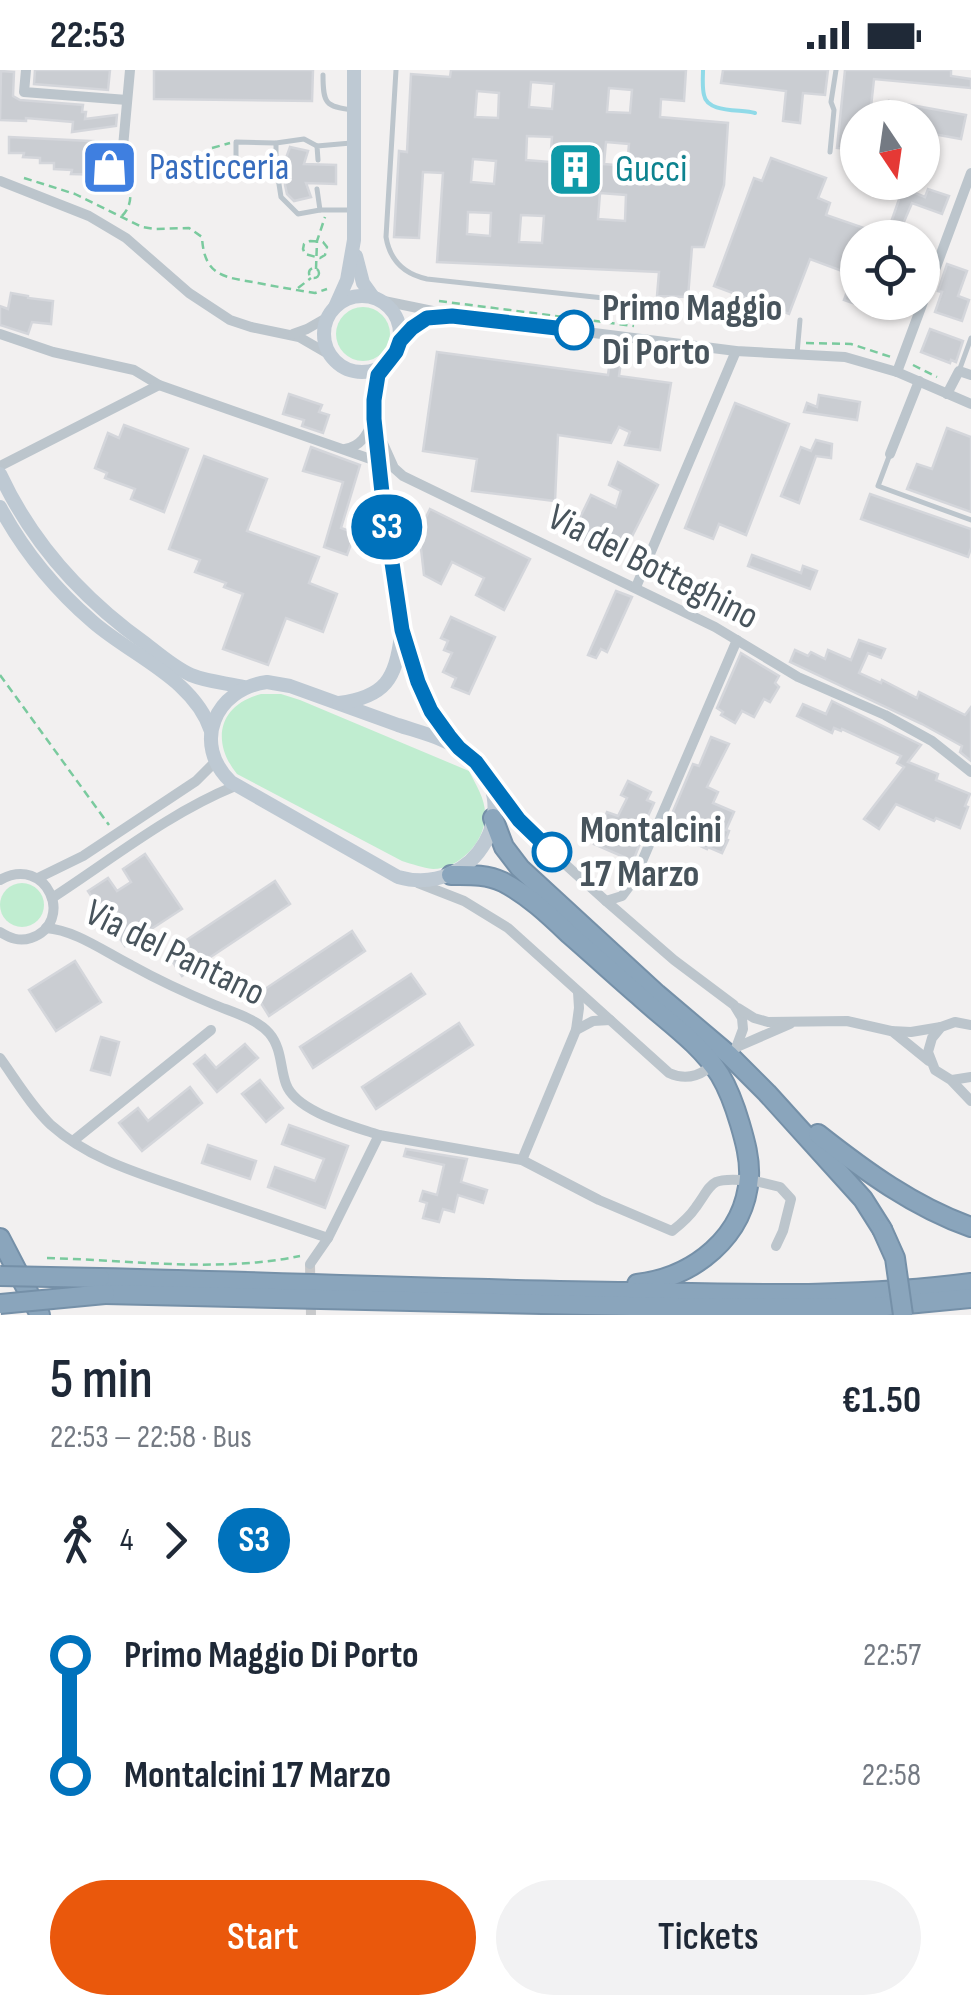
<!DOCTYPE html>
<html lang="en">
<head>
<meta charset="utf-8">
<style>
	:root { --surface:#fff; --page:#f2f2f3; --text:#1f2937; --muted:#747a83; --accent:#ea580c }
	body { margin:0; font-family:"Sofia Sans Condensed",sans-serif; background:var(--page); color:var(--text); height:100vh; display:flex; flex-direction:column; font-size:38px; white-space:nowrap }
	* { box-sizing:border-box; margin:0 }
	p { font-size:32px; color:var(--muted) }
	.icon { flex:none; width:55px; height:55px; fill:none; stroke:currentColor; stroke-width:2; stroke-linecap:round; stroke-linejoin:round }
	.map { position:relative; height:1245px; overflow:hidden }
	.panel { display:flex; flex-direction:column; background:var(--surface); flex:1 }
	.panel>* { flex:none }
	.badge { padding:0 20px; border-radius:32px; font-size:35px; line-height:65px }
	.needle { width:65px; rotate:167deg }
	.buttons { position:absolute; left:840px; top:30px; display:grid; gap:20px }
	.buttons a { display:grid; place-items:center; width:100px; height:100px; border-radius:50%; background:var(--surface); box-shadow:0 2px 8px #0004; font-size:50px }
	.map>.badge { position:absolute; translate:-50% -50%; box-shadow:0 0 0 5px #fff }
	.legs { display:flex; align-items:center; gap:15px; height:110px; padding:0 50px; font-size:32px }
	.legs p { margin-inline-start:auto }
	.summary { display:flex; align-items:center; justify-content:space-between; height:170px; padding:0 50px }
	h1 { font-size:55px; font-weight:600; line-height:75px }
	.button { display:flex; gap:20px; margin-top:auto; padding:20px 50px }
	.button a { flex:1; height:115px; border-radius:60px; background:var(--accent); color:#fff; font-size:40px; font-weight:600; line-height:115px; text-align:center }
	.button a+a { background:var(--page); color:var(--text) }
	ul { padding:0 50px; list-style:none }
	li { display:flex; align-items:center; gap:35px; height:120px; font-size:38px }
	li i { display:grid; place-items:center; width:15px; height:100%; margin:0 12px; background:currentColor }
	li i::after { content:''; width:25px; height:25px; margin:-12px; border:8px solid; border-radius:50%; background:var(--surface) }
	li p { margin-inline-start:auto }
	li:first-child i { background:linear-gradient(#0000 50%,currentColor 0) }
	li:last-child i { background:linear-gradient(currentColor 50%,#0000 0) }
	.status { display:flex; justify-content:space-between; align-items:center; height:70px; padding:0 50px; background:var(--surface); direction:ltr }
	.status svg { height:28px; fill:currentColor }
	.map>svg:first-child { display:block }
</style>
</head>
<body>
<div class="status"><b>22:53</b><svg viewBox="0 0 49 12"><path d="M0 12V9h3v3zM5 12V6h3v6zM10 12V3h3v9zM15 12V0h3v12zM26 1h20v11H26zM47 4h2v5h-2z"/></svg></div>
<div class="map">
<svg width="971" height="1245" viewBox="0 0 971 1245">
	<rect width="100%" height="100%" fill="#f2f0f0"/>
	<g fill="#c0edd0">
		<circle cx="363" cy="264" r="27"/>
		<path d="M261,624H281L300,630L469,701C476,715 486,730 485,746C485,772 459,799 433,799C423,798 412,794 402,791L237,704C211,672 218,635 261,624Z"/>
		<circle cx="22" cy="835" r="22"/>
	</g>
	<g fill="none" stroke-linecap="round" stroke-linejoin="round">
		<path stroke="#90dae8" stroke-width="4" d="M703,0C703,8 702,17 704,25C707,43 740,39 755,43"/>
	</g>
	<g fill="#cacdd2" stroke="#d4d6db" stroke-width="2.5" fill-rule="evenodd">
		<polygon points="35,0 110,0 108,20 34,14"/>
		<polygon points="154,0 313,0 312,31 154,29"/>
		<path d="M451,0H686L684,31L661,29L660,47L728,53L724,115L704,177H692L688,227L657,226L659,202L437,192L443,103L423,102L419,168L394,167L399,81L407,82L411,4L450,7ZM531,12L554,14L552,39L529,37ZM609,18L632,20L630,43L607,42ZM477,21L499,23L498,48L475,47ZM527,66L552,67L550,92L526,90ZM606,72L629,74L627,96L604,94ZM473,89L496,91L494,114L471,112ZM600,123L626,125L625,151L598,149ZM468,142L491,143L490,166L467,164ZM521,145L544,146L542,173L519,172Z"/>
		<polygon points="723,0 828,0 825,25 803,23 800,53 783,51 786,21 721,13"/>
		<polygon points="845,0 951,0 951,6 971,9 971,18 874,9 870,46 859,45 858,48 855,80 837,78"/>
		<polygon points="1,1 14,2 13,26 20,30 83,35 82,42 86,42 85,49 117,45 116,56 72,62 73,52 26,48 26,51 0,50"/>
		<polygon points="889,31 966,45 961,69 922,62 922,48 886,48"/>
		<polygon points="9,67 110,72 108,105 71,104 72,100 54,99 54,93 40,93 40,88 23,87 24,83 9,83"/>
		<polygon points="290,77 308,81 304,94 336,95 336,114 306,113 311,127 294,131 287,124 285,115 285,91"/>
		<polygon points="771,88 826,108 818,128 830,133 826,145 881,164 884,156 889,158 903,118 925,127 928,119 949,126 942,144 912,133 903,154 912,157 909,166 911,168 858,168 858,232 885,232 881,243 844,230 853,205 810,189 789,244 714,216 754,108 762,111"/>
		<polygon points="947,194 967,201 958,226 969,230 962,251 935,242 942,222 938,221"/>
		<polygon points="11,223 28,226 28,228 53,231 51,254 32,252 28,264 0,255 0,236 8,239"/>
		<polygon points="930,259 963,271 956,292 951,290 950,293 921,282"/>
		<polygon points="437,282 608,305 611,283 622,284 619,306 671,313 660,380 625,375 630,362 619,357 611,373 558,365 555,431 472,421 477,389 423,381"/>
		<polygon points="289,324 322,335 319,342 329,345 323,363 302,356 304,350 283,344"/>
		<polygon points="819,325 860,332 857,350 804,342 807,333 817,337"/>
		<polygon points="735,333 789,354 746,465 719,454 713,469 685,458"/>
		<polygon points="124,355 188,379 164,442 131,429 135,419 105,408 107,403 95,398 108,363 119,368"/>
		<polygon points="947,358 971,367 971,442 907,419 917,394 932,399"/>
		<polygon points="816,370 832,374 831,388 816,386 799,433 781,426 801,377 811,381"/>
		<polygon points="311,377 360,395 341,458 355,463 347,485 324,477 343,412 303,401"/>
		<polygon points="204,386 267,409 247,461 319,487 309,513 337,524 323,562 286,548 268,595 223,579 243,524 224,517 226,513 195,502 200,490 169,479"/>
		<polygon points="618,392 658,415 621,488 572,464 591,425 616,437 621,421 609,415"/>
		<polygon points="870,424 971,459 971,478 968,487 861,449"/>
		<polygon points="430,439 530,489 504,540 476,525 484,508 452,492 441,514 424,505 419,461"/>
		<polygon points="752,485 801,503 803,496 817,501 810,519 748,496"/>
		<polygon points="616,521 632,527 607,582 601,579 596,588 588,585"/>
		<polygon points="451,547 495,567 469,624 452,617 456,608 443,602 452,583 444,580 448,571 441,568"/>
		<polygon points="859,570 885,579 881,588 868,583 859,603 881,613 882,610 917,628 919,622 965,645 971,637 971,691 960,682 962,676 922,654 790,592 795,580 808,586 811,582 825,589 828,580 851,590"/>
		<polygon points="741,583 779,606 775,613 779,617 770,632 764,629 754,647 742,641 735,653 721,645 723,642 717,638"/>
		<polygon points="832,631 921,675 908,692 938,704 936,710 970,724 965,736 968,737 960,758 936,748 934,751 896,734 879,759 864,749 904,697 897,693 901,686 842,659 841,661 834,658 832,663 797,646 803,634 826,644"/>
		<polygon points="711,667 729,674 707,717 718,722 713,733 734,742 726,760 729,761 726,769 728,770 722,783 708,777 707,779 696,774 698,771 666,758 693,694 699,696"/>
		<polygon points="628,711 651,722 647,730 654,733 644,755 647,756 633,791 594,774 607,742 618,746 627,728 621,725"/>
		<polygon points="145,784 182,839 125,876 88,821 108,808 117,821 131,812 123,799"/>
		<polygon points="275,811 290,834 182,906 167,883"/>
		<polygon points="352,861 365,881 269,946 256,925"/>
		<polygon points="75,891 101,932 56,961 29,920"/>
		<polygon points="411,904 425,924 313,998 300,977"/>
		<polygon points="459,953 473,975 376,1039 362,1017"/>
		<polygon points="101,967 119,972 110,1005 91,1000"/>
		<polygon points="245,974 258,988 217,1022 194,994 205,985 216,998"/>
		<polygon points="260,1010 283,1038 266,1052 242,1024"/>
		<polygon points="190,1017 202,1033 142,1081 119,1053 138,1038 148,1051"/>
		<polygon points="289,1055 348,1076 325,1138 268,1117 275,1097 315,1111 324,1089 282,1074"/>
		<polygon points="208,1075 256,1091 250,1109 202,1093"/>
		<polygon points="406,1079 467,1089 461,1112 487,1120 483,1133 458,1125 454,1142 443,1139 439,1152 423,1148 427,1133 420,1131 423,1121 437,1125 444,1095 404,1086"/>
	</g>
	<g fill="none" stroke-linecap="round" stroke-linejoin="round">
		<polyline stroke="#c8c9cb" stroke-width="10" stroke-dasharray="10 5" stroke-linecap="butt" points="310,1194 311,1245"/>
		<defs>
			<g id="highway">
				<polyline points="493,748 504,777 520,798 657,924 729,985 767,1023 863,1129 882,1159"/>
				<path d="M451,805C469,805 486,804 503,812C528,825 549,845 569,864C592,884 615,905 638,925C665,950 700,973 720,1005C729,1020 735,1037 740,1054C745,1071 750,1089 749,1107C745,1167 694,1207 637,1214"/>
				<path d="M818,1064C865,1101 914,1137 971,1157"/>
				<polyline points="0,1168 40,1245"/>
				<path d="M100,1208C277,1212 454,1220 631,1222C744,1224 858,1228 971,1213"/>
				<polyline points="105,1224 717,1238 876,1237 971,1228"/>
			</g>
		</defs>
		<use href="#highway" stroke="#7590a8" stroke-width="22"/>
		<g stroke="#7aca9e" stroke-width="2.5" stroke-dasharray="8 5" stroke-linecap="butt">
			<polyline points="212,78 230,73"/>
			<path d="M24,108L75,124L142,157L155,159L189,158L202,167C204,208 226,207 258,213C278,217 296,220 315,223L327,219"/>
			<path d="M122,146C130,138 132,127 129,117"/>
			<polygon points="310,171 323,172 327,177 325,185 320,188 305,184 303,179 304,174"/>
			<circle cx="314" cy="203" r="5"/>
			<polyline points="316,199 317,171 325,147"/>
			<polyline points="298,218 311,208"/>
			<polyline points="439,231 634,256"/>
			<polyline points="806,273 851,274 891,287"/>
			<polyline points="913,295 937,307"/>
			<polyline points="0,605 109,755"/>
			<path d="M47,1188C131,1190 217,1203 300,1186"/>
		</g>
		<g stroke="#bcc5cc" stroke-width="5">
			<path d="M396,0L386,167C390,191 404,204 427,209L613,229"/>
			<path d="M323,5C323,33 325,37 353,40"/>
			<polyline points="275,73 236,72 236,95 276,95"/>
			<polyline points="317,76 304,69 276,73 276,95 281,127 298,144 320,140"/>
			<polyline points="830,82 834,40 831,32 836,0"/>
			<polyline points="318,90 317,76 351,73"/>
			<polyline points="317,119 320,140 350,140"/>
			<polyline points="797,284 800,250"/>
			<polyline points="959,301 971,268"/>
			<polyline points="890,384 878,416 971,450"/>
		</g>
		<g stroke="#bcc5cc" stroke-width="10">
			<polyline points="26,0 24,22 127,30"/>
			<polyline points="125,106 123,77 130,0"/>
			<polyline points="0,111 89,146 126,168 189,223 230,250 251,257 299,267 330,285"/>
			<polyline points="379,230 452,245 736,281 845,287 897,302 971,334"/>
			<polyline points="0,264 53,282 134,300 159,315 379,392"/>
			<polyline points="293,264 307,259 328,247"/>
			<polyline points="400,271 420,251 441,246"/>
			<polyline points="897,302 971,103"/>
			<polyline points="947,324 959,301 971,305"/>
			<polyline points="381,369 394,398 403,406 715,557 798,607 885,645 932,671 971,702"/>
			<path d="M345,379C362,376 367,364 374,350"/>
			<polyline points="890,384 919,311"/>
			<polyline points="0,396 159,315"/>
			<polyline points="636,517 736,281"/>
			<polyline points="495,720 526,759 606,831 674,890 734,935 742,948 743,959 736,978"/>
			<polyline points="38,808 83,786 196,711 215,692"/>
			<path d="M0,810C47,784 76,852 31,868C19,872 10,868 0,862"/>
			<path d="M418,813L464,831L508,858L669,1003C682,1009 694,1008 706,1000"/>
			<path d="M52,828C112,789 169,743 235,716"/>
			<polyline points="606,831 622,826 634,810 737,570"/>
			<path d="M46,858C75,860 105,882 131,895C158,910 186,923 215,935C232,942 257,949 269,963C282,978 280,998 286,1014C296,1042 353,1056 379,1065L522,1090L599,1130L672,1161C681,1154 690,1146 696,1137C713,1113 710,1108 742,1110"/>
			<polyline points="738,938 754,948 768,952 847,951 891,961 911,962 941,957"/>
			<polyline points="971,955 955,952 941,957 932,968 928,982 935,1000 951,1010 971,1031"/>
			<polyline points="576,960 593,951 610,950"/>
			<polyline points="892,961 929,991"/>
			<polyline points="737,977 790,954"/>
			<path d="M0,988C16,1010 31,1036 51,1055C90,1090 141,1104 190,1121C236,1137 282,1152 328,1168"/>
			<polyline points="952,1010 971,1007"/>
			<polyline points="73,1071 211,960"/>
			<polyline points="522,1090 576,960 579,938 578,922"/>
			<polyline points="755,1111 780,1117 791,1129 783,1161 776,1176"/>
			<polyline points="310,1194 328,1168 379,1065"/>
		</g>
		<g stroke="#bec9d3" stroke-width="14">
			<polyline points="356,186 363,213 373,227"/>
			<circle cx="362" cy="264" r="38"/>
			<polyline points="335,237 347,210 354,170 354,0"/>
			<polyline points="385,294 377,310 374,349 402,560 426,631 456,674"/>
			<path d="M0,404C33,475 83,529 146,574C160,585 175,598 191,605C208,612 227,613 244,617"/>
			<path d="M0,437C23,480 56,520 93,552C132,586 194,609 211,661"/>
			<path d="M267,612L290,616C326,629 362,642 398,655C422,663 449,669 468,685C529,733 476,829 398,807L231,712C191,674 215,619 267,612Z"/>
			<path d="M339,633C385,627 396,609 401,565"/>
		</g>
		<use href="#highway" stroke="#8aa5bc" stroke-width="18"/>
		<defs>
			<g id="highway-bridge">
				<polyline points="882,1159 895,1188 903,1245"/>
				<polyline points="0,1206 100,1208"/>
				<polyline points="0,1234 105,1224"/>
			</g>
		</defs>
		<use href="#highway-bridge" stroke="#7590a8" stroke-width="22" stroke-linecap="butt"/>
		<use href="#highway-bridge" stroke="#8aa5bc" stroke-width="18"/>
	</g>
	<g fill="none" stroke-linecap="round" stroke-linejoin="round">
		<defs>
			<polyline id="line-1" points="552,782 519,750 476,692 459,678 449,666 431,641 418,612 402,560 383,432 374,349 374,330 378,305 396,282 400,271 412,258 427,248 452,246 574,260"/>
		</defs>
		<use href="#line-1" stroke="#fff" stroke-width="22"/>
		<use href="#line-1" stroke="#0072bc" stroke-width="15"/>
	</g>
	<defs>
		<symbol id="shop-square" viewBox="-11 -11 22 22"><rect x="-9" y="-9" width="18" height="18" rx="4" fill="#3f7fe0" stroke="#fff"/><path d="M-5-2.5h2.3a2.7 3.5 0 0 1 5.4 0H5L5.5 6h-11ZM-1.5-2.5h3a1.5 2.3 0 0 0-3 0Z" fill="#fff"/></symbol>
		<symbol id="building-square" viewBox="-11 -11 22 22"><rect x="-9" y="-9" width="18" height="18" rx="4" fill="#0f9aa8" stroke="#fff"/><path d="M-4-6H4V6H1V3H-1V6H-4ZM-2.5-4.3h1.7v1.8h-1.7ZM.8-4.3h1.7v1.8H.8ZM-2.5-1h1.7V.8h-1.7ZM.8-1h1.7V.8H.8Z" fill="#fff"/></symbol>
	</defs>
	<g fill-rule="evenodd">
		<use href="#shop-square" x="78" y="66" width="63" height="63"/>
		<use href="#building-square" x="544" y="68" width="63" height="63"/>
	</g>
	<g fill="#fff" stroke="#0072bc" stroke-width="5">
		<circle cx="574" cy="260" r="18"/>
		<circle cx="552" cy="782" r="18"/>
	</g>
	<g text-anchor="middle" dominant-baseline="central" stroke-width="9" stroke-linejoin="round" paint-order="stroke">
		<g font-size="38" fill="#366cbe" stroke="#fff" text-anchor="start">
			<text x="149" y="97">Pasticceria</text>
		</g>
		<g font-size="38" fill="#0d838f" stroke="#fff" text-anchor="start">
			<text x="615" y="99">Gucci</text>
		</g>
		<g font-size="38" font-weight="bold" fill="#48545c" stroke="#fff" text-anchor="start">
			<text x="602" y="238">Primo Maggio<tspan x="602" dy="44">Di Porto</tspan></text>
			<text x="580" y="760">Montalcini<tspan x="580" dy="44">17 Marzo</tspan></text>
		</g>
		<g font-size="38" fill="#48545c" stroke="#fff">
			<text transform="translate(653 497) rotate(27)">Via del Botteghino</text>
			<text transform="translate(175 883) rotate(26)">Via del Pantano</text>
		</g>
	</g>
</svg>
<div class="buttons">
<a><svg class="needle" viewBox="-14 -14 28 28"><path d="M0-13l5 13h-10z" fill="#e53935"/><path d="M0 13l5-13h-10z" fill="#747a83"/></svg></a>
<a><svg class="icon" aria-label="locate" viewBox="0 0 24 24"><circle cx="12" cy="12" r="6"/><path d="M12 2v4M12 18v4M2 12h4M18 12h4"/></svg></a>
</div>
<b class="badge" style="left:387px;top:457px;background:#0072bc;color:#fff">S3</b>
</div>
<section class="panel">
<div class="summary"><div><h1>5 min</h1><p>22:53 – 22:58 · Bus</p></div><b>€1.50</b></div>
<div class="legs"><svg class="icon" aria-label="walk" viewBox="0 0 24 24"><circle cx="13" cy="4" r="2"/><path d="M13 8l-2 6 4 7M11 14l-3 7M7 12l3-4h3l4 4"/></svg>4<svg class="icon" aria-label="forward" viewBox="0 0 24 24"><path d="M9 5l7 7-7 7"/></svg><b class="badge" style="background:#0072bc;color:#fff">S3</b></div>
<ul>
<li><i style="color:#0072bc"></i><b>Primo Maggio Di Porto</b><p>22:57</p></li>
<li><i style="color:#0072bc"></i><b>Montalcini 17 Marzo</b><p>22:58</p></li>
</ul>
<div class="button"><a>Start</a><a>Tickets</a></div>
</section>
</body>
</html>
